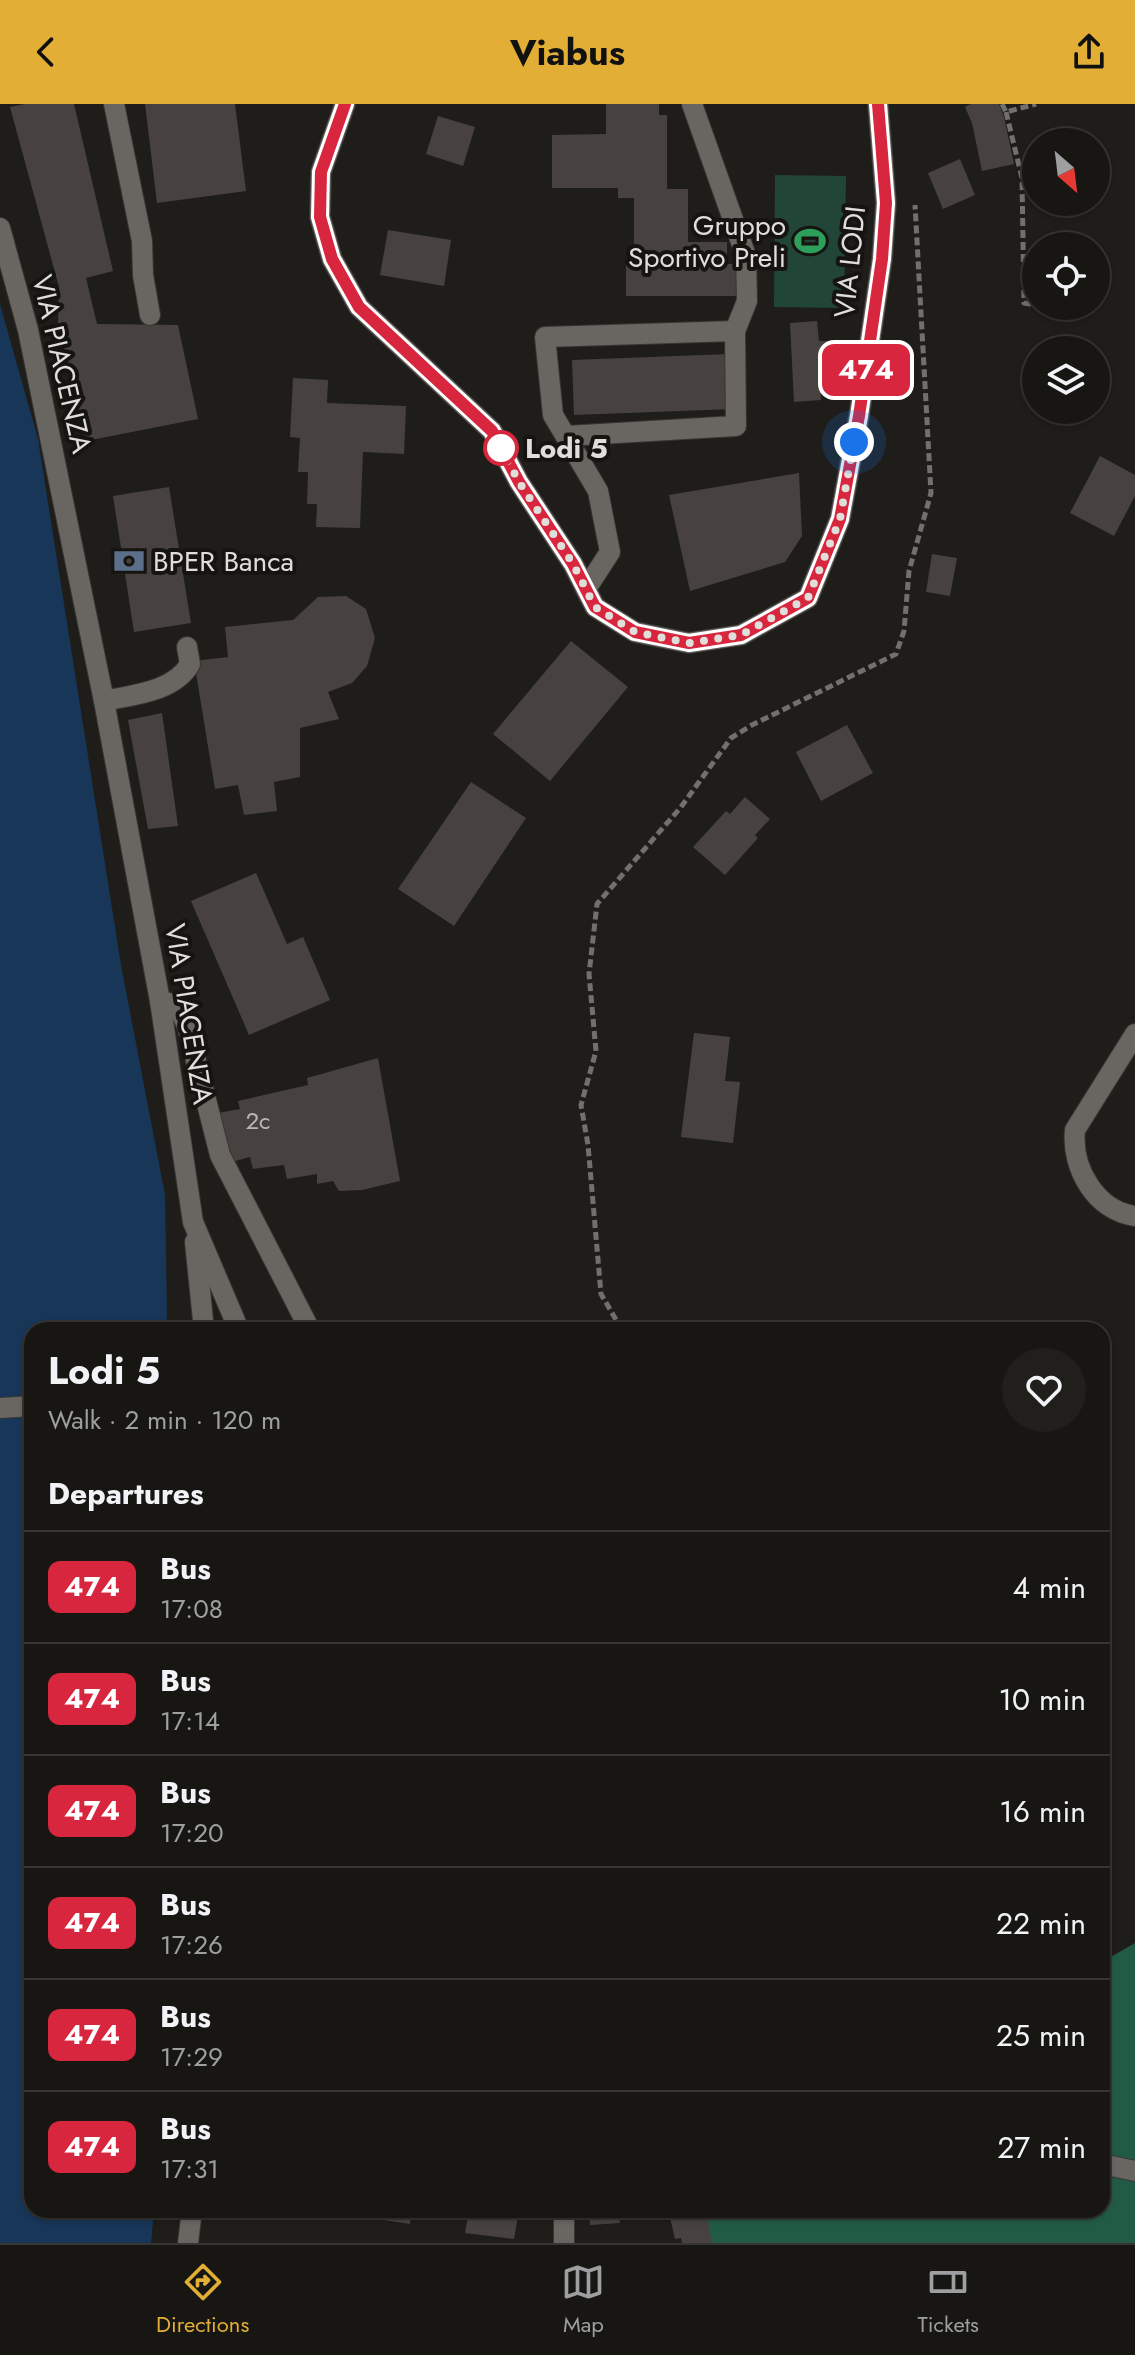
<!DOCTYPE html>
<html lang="en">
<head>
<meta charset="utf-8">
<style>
	:root { --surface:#171613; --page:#201f1c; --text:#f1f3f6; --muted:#9e9fa0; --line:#363533; --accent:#e3ae35 }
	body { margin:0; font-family:Jost,sans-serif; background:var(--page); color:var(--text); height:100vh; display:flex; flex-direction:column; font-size:30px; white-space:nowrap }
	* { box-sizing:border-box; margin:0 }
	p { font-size:26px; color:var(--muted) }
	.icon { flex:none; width:44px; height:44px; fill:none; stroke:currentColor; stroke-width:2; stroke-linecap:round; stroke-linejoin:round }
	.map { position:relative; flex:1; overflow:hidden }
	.panel { position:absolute; left:24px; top:1218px; width:1086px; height:896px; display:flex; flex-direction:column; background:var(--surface); border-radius:24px; box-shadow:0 2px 6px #0004,0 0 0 2px var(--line) }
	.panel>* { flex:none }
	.badge { padding:0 16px; border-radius:12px; font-size:28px; line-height:52px }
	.needle { width:52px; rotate:152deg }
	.fabs { position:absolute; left:1022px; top:24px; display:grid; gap:16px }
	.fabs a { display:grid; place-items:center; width:88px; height:88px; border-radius:50%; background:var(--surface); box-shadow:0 2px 6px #0004,0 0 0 2px var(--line); font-size:40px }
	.you { position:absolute; width:40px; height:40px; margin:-20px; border:6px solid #fff; border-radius:50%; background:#1a73e8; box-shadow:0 0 0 12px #1a73e833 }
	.map>.badge { position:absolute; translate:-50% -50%; box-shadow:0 0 0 4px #fff }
	h2 { padding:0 24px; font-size:30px; line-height:72px }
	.round { display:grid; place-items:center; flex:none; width:84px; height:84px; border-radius:42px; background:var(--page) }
	.overview { display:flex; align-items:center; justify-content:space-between; height:136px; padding:0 24px }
	h1 { font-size:38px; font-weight:700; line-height:60px }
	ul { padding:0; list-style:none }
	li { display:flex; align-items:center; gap:24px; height:112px; padding:0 24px; border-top:2px solid var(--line) }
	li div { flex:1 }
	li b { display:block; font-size:30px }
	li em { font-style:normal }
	li .badge { min-width:88px; font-weight:700; text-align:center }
	header { display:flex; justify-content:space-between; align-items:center; height:104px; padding:0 24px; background:var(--accent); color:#111; font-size:36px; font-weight:700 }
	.dock { display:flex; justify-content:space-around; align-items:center; height:112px; border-top:2px solid var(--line); background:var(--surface); font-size:22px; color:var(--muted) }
	.dock a { display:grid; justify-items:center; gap:4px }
	.dock .selected { color:var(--accent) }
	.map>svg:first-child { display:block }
</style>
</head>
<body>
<header><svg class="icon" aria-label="back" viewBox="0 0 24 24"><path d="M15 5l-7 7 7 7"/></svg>Viabus<svg class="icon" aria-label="share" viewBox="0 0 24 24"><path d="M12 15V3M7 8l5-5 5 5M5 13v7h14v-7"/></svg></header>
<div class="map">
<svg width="1135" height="2139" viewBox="0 0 1135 2139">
	<rect width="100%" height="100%" fill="#1f1d19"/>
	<polygon fill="#214637" points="775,71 846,72 844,204 774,203"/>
	<polygon fill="#225b45" points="1135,1839 1135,2139 709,2139 689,2106 1102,2106 1102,1858"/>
	<polygon fill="#183658" points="0,200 38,335 121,861 165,1091 167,1212 165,1226 32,1226 32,2106 154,2106 151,2139 0,2139"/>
	<g fill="#47423f">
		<polygon points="25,0 74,0 113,167 86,174 97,220 178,221 198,315 86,337 58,220 59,183 10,3"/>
		<polygon points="145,0 235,0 246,87 157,99"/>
		<polygon points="606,0 659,0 659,11 667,11 667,85 688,85 688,138 727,138 727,160 741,160 741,192 626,192 626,156 634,156 634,94 618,94 618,84 552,84 552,31 606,30"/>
		<polygon points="971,0 999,0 1004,13 1014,60 982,67 972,19 965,3"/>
		<polygon points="438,12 475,23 463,62 426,50"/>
		<polygon points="960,55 975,91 943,105 928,69"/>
		<polygon points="388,126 451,136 444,182 380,171"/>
		<polygon points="817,217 819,237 831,237 833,266 820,266 821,296 794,298 790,219"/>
		<polygon points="730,250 732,305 574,311 572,256"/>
		<polygon points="293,274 328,276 327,299 406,302 404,350 363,348 360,424 316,423 317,400 307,400 308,368 298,368 300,334 290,333"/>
		<polygon points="1100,352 1135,371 1135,392 1114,432 1070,409"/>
		<polygon points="799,369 802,432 785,458 690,487 669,391"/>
		<polygon points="169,383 191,519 134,528 113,392"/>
		<polygon points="932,450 957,454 950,492 926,488"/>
		<polygon points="346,492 366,505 375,534 367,562 352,579 328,588 339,615 300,624 300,673 274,678 277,707 244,711 238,681 215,685 194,557 228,553 225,523 293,516 318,493"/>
		<polygon points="571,537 628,583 550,677 493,630"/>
		<polygon points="162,609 178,722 148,725 128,616"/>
		<polygon points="847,621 873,669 821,697 796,648"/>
		<polygon points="471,678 526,714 454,822 398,785"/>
		<polygon points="745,693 770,715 755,731 758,734 725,771 693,743 726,707 730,710"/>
		<polygon points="256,769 287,840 303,833 330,896 249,931 191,797"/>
		<polygon points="694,929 730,933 725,977 740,978 733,1039 681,1033"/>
		<polygon points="378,954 400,1077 362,1086 339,1087 333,1077 317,1080 317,1070 287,1075 284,1061 253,1065 250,1053 228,1059 218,1009 240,1005 238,997 308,981 307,974"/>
		<polygon points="358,2106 412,2106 410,2120 357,2112"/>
		<polygon points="469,2106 519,2106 514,2135 465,2129"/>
		<polygon points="589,2106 619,2106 620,2119 590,2121"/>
		<polygon points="706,2106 712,2139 682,2139 681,2134 675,2135 669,2109"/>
	</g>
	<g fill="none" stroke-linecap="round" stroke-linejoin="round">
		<defs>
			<g id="street">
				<polyline points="114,0 142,137 143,171 150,211"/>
				<polyline points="345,0 321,68 320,113 332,155 359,203 492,327 519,378 573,460 595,503 635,528 689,539 741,531 808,494 840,415 859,312 882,155 886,99 878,0"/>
				<polyline points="692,0 746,152 747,197 735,227"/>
				<polyline points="566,332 736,322 735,227 545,233 553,311 598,387 610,448 586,485"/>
				<path d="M104,597C132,591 174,588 190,560L187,543"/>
				<polyline points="160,897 177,901 187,921 220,1051 310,1226"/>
				<path d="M1135,930L1075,1026C1071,1064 1096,1107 1135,1112"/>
				<polyline points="1102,2060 1135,2067"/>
			</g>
			<g id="secondary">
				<polyline points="0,124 28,226 104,597 160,897 193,1118 239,1226"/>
				<polyline points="195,1138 204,1226"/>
				<polyline points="0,1304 32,1302"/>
				<polyline points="188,2139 192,2106"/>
				<polyline points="564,2139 564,2106"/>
			</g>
		</defs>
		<use href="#street" stroke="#383634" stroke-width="22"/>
		<use href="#secondary" stroke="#383634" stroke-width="22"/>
		<g stroke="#72706c" stroke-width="5" stroke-dasharray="8 4" stroke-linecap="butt">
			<polyline points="1002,0 1006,8 1036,0"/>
			<polyline points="1006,8 1022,74 1024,199 1036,201"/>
			<polyline points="622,1226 601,1190 588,1041 581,1001 596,947 589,870 597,800 681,703 731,634 752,621 896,550 904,527 909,467 931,389 915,101"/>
		</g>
		<use href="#street" stroke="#696662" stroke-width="20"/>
		<use href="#secondary" stroke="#696662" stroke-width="20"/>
	</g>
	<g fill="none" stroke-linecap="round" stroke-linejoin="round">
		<defs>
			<polyline id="line" points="345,0 321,68 320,113 332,155 359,203 492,327 519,378 573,460 595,503 635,528 689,539 741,531 808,494 840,415 859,312 882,155 886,99 878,0"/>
		</defs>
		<use href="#line" stroke="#fff" stroke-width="18"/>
		<use href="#line" stroke="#d7263d" stroke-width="12"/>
		<polyline stroke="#e0dedb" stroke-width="8" stroke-dasharray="0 14.4" points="501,344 519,378 573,460 595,503 635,528 689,539 741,531 808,494 840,415 854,338"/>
	</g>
	<defs>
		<symbol id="stadium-bare" viewBox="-9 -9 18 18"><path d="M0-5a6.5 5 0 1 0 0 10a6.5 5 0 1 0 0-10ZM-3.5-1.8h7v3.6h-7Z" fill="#2e9e5b" stroke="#161410" stroke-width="2.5" paint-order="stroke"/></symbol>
		<symbol id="bank-bare" viewBox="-9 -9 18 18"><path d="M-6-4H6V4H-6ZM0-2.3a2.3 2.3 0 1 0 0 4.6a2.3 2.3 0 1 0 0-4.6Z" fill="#5c6f8a" stroke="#161410" stroke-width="2.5" paint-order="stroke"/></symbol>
	</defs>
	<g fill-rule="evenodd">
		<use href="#stadium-bare" x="788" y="115" width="44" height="44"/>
		<use href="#bank-bare" x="107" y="435" width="44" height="44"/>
	</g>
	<circle fill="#fff" stroke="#d7263d" stroke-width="4" cx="501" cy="344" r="16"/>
	<g text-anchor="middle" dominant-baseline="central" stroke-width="8" stroke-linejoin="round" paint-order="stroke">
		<g font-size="24" fill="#bab7b4">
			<text x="258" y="1016">2c</text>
		</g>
		<g font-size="28" fill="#e0dedb" stroke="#161410" text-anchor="end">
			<text x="786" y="121">Gruppo<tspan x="786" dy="32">Sportivo Preli</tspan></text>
			<text x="153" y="457" text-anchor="start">BPER Banca</text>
		</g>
		<g font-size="28" fill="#e0dedb" stroke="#161410">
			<text transform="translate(850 158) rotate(-84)">VIA LODI</text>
			<text transform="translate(62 260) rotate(77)">VIA PIACENZA</text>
			<text transform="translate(189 910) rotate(81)">VIA PIACENZA</text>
		</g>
		<g font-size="28" font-weight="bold" fill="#e0dedb" stroke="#161410" text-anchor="start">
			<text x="525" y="344">Lodi 5</text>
		</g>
	</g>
</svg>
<div class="fabs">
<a><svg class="needle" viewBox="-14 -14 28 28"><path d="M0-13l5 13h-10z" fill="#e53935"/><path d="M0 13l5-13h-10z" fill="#9e9fa0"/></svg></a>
<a><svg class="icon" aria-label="locate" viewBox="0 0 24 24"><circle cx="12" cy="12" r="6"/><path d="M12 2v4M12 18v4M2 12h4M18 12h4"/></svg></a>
<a><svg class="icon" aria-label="layers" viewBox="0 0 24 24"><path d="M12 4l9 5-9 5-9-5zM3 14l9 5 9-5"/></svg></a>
</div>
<div class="you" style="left:854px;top:338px"></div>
<b class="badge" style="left:866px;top:266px;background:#d7263d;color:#fff">474</b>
<section class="panel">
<div class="overview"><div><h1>Lodi 5</h1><p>Walk · 2 min · 120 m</p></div><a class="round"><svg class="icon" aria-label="heart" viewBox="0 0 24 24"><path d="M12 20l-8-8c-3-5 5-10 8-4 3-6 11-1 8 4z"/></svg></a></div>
<h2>Departures</h2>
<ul>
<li><span class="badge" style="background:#d7263d;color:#fff">474</span><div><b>Bus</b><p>17:08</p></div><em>4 min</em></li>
<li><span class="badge" style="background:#d7263d;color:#fff">474</span><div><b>Bus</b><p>17:14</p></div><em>10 min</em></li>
<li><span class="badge" style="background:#d7263d;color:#fff">474</span><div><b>Bus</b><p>17:20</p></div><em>16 min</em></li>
<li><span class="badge" style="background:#d7263d;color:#fff">474</span><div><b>Bus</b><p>17:26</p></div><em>22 min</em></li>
<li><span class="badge" style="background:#d7263d;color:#fff">474</span><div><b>Bus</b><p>17:29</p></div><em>25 min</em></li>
<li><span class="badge" style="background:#d7263d;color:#fff">474</span><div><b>Bus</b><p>17:31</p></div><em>27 min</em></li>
</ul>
</section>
</div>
<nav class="dock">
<a class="selected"><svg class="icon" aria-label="directions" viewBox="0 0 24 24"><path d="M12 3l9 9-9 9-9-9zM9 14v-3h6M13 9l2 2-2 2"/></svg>Directions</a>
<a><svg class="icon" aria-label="map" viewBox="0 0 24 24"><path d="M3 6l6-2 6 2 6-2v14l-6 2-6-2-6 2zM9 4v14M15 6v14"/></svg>Map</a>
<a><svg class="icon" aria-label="tickets" viewBox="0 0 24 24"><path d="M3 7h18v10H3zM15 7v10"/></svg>Tickets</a>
</nav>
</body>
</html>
